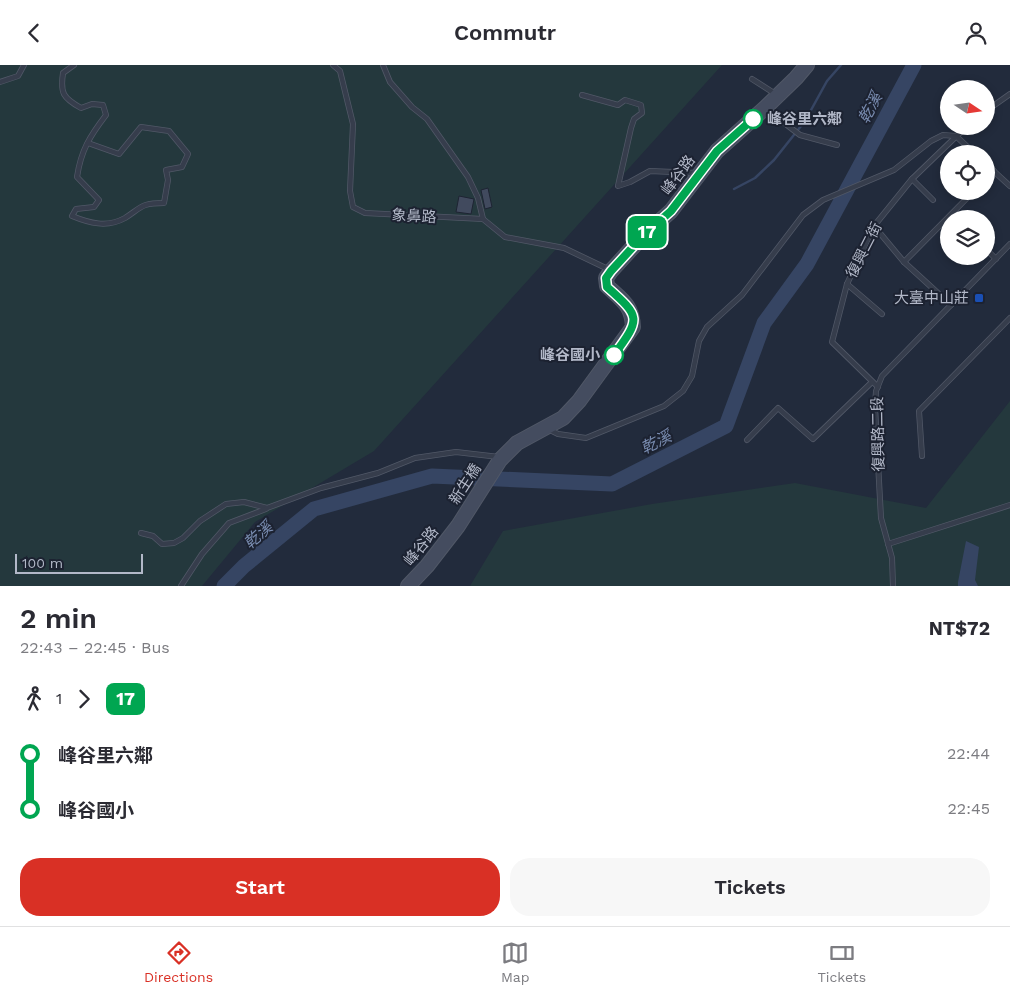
<!DOCTYPE html>
<html lang="en">
<head>
<meta charset="utf-8">
<style>
	:root { --surface:#fff; --page:#f7f7f7; --text:#2b2b33; --muted:#7c7c81; --line:#e1e1e2; --accent:#d93025 }
	body { margin:0; font-family:"Work Sans","Noto Sans TC",sans-serif; background:var(--page); color:var(--text); height:100vh; display:flex; flex-direction:column; font-size:19px; white-space:nowrap }
	* { box-sizing:border-box; margin:0 }
	p { font-size:16px; color:var(--muted) }
	.icon { flex:none; width:28px; height:28px; fill:none; stroke:currentColor; stroke-width:2; stroke-linecap:round; stroke-linejoin:round }
	.map { position:relative; height:521px; overflow:hidden }
	.side { display:flex; flex-direction:column; background:var(--surface); flex:1 }
	.side>* { flex:none }
	.badge { padding:0 10px; border-radius:8px; font-size:18px; line-height:32px }
	.needle { width:32px; rotate:103deg }
	.buttons { position:absolute; left:940px; top:15px; display:grid; gap:10px }
	.buttons a { display:grid; place-items:center; width:55px; height:55px; border-radius:50%; background:var(--surface); box-shadow:0 2px 8px #0003; font-size:25px }
	.scale { position:absolute; left:15px; bottom:12px; width:128px; box-sizing:border-box; padding-left:5px; border:2px solid #b2b8c8; border-top:0; font-size:14px; line-height:18px; white-space:nowrap; color:#b2b8c8; -webkit-text-stroke:4px #1c2231; paint-order:stroke }
	.map>.badge { position:absolute; translate:-50% -50%; box-shadow:0 0 0 2px #fff }
	.legs { display:flex; align-items:center; gap:8px; height:55px; padding:0 20px; font-size:16px }
	.legs p { margin-inline-start:auto }
	.head { display:flex; align-items:center; justify-content:space-between; height:85px; padding:0 20px }
	h1 { font-size:28px; font-weight:600; line-height:38px }
	.primary-button { display:flex; gap:10px; margin-top:auto; padding:10px 20px }
	.primary-button a { flex:1; height:58px; border-radius:20px; background:var(--accent); color:#fff; font-size:20px; font-weight:600; line-height:58px; text-align:center }
	.primary-button a+a { background:var(--page); color:var(--text) }
	ul { padding:0 20px; list-style:none }
	li { display:flex; align-items:center; gap:18px; height:55px; font-size:19px }
	li i { display:grid; place-items:center; width:8px; height:100%; margin:0 6px; background:currentColor }
	li i::after { content:''; width:12px; height:12px; margin:-6px; border:4px solid; border-radius:50%; background:var(--surface) }
	li p { margin-inline-start:auto }
	li:first-child i { background:linear-gradient(#0000 50%,currentColor 0) }
	li:last-child i { background:linear-gradient(currentColor 50%,#0000 0) }
	header { display:flex; justify-content:space-between; align-items:center; height:65px; padding:0 20px; background:var(--surface); font-size:22px; font-weight:600 }
	.dock { display:flex; justify-content:space-around; align-items:center; height:70px; border-top:1px solid var(--line); background:var(--surface); font-size:14px; color:var(--muted) }
	.dock a { display:grid; justify-items:center; gap:2px }
	.dock .current { color:var(--accent) }
	.map>svg:first-child { display:block }
</style>
</head>
<body>
<header><svg class="icon" aria-label="back" viewBox="0 0 24 24"><path d="M15 5l-7 7 7 7"/></svg>Commutr<svg class="icon" aria-label="person" viewBox="0 0 24 24"><circle cx="12" cy="8" r="4"/><path d="M4 21q1-7 8-7t8 7"/></svg></header>
<div class="map">
<svg width="1010" height="521" viewBox="0 0 1010 521">
	<rect width="100%" height="100%" fill="#222b3c"/>
	<g fill="#24383d">
		<polygon points="0,0 722,0 374,386 255,457 202,521 0,521"/>
		<polygon points="1010,336 1010,521 470,521 503,466 652,439 795,418 926,443"/>
	</g>
	<polygon fill="#364563" points="966,476 979,482 975,515 978,521 958,521 958,517"/>
	<g fill="none" stroke-linecap="round" stroke-linejoin="round">
		<g stroke="#364563" stroke-width="2.5">
			<polyline points="907,0 913,1"/>
			<polyline points="734,124 755,113 774,95 805,56 827,16 841,0"/>
		</g>
		<polyline stroke="#364563" stroke-width="15" points="224,521 244,501 314,444 432,411 612,419 726,361 764,258 807,199 914,0"/>
	</g>
	<g fill="#414a5e" stroke="#1e2433">
		<polygon points="488,123 492,142 485,144 481,125"/>
		<polygon points="459,131 474,134 471,149 456,147"/>
	</g>
	<g fill="none" stroke-linecap="round" stroke-linejoin="round">
		<defs>
			<g id="lane">
				<path d="M74,0L63,8C60,28 63,33 81,43L92,39L103,40L106,50C90,71 81,85 77,112L99,135L94,142L76,144L72,151C89,158 107,163 125,153C142,142 141,138 164,138L168,115L166,105L182,102L188,89L169,66L141,62L119,89L88,78"/>
				<polyline points="333,0 340,6 353,59 350,126 353,142 365,148 483,154 505,172 564,183 610,205"/>
				<polyline points="383,0 390,17 412,42 427,54 468,112 478,133 483,154"/>
				<polyline points="752,14 777,30"/>
				<polyline points="0,17 18,11 24,0"/>
				<polyline points="582,30 618,40 625,35 641,40 642,48 634,54 631,63 618,121 630,117 650,106 696,108"/>
				<polyline points="766,44 800,70 837,80"/>
				<polyline points="986,46 1010,29"/>
				<polyline points="986,99 1010,121"/>
				<polyline points="986,113 994,106"/>
				<polyline points="912,114 933,135"/>
				<polyline points="874,161 904,197 951,240"/>
				<polyline points="986,184 996,194"/>
				<polyline points="904,197 974,126"/>
				<polyline points="847,219 882,249"/>
				<polyline points="878,322 832,277 847,219 874,161 912,114 967,61"/>
				<polyline points="548,364 558,369 586,373 664,341 683,326 692,311 699,276 707,262 742,230 803,150 823,135 894,105 931,76 943,70 956,71 975,89"/>
				<polyline points="747,375 778,343 813,374 872,317"/>
				<polyline points="922,391 919,346 1010,253"/>
				<polyline points="141,468 153,471 162,479 174,478 183,473 200,456 226,439 244,437 267,443 321,423 378,408 415,393 456,387 499,392"/>
				<polyline points="888,479 1010,440"/>
				<polyline points="181,521 202,489 229,458 266,444"/>
				<polyline points="893,521 892,493 881,453 875,342 876,326 882,311 1010,179"/>
			</g>
			<path id="secondary" d="M408,521L427,501L458,461L500,395L517,378L563,353L579,336L633,262C632,240 622,235 607,221L606,213L611,206L643,171L671,146L717,86L765,43L796,13L807,0"/>
		</defs>
		<use href="#lane" stroke="#515867" stroke-width="6"/>
		<use href="#secondary" stroke="#515867" stroke-width="16"/>
		<use href="#lane" stroke="#363d4c" stroke-width="4.5"/>
		<use href="#secondary" stroke="#444c5f" stroke-width="14"/>
	</g>
	<g fill="none" stroke-linecap="round" stroke-linejoin="round">
		<defs>
			<path id="line-1" d="M614,290C641,253 641,252 607,222L606,213L611,206L643,171L671,146L717,86L753,54"/>
		</defs>
		<use href="#line-1" stroke="#fff" stroke-width="11"/>
		<use href="#line-1" stroke="#00a651" stroke-width="8"/>
	</g>
	<g fill="#fff" stroke="#00a651" stroke-width="2.5">
		<circle cx="753" cy="54" r="9"/>
		<circle cx="614" cy="290" r="9"/>
	</g>
	<rect fill="#1a4fb4" stroke="#1c2231" stroke-width="2" x="974" y="228" width="10" height="10" rx="2.5"/>
	<g text-anchor="middle" dominant-baseline="central" stroke-width="4" stroke-linejoin="round" paint-order="stroke">
		<g font-size="15" font-weight="bold" fill="#b2b8c8" stroke="#1c2231" text-anchor="start">
			<text x="767" y="54">峰谷里六鄰</text>
			<text x="600" y="290" text-anchor="end">峰谷國小</text>
		</g>
		<g font-size="15" fill="#b2b8c8" stroke="#1c2231">
			<text transform="translate(678 110) rotate(-53)">峰谷路</text>
			<text transform="translate(414 151) rotate(3)">象鼻路</text>
			<text transform="translate(864 185) rotate(-63)">復興二街</text>
			<text transform="translate(878 369) rotate(-91)">復興路二段</text>
			<text transform="translate(465 419) rotate(-57)">新生橋</text>
			<text transform="translate(421 481) rotate(-51)">峰谷路</text>
		</g>
		<g font-size="15" fill="#b2b8c8" stroke="#1c2231" text-anchor="end">
			<text x="969" y="233">大臺中山莊</text>
		</g>
		<g font-size="16" font-style="italic" fill="#798cb0" stroke="#1c2231">
			<text transform="translate(870 43) rotate(-62)">乾溪</text>
			<text transform="translate(656 377) rotate(-27)">乾溪</text>
			<text transform="translate(258 470) rotate(-41)">乾溪</text>
		</g>
	</g>
</svg>
<div class="buttons">
<a><svg class="needle" viewBox="-14 -14 28 28"><path d="M0-13l5 13h-10z" fill="#e53935"/><path d="M0 13l5-13h-10z" fill="#7c7c81"/></svg></a>
<a><svg class="icon" aria-label="locate" viewBox="0 0 24 24"><circle cx="12" cy="12" r="6"/><path d="M12 2v4M12 18v4M2 12h4M18 12h4"/></svg></a>
<a><svg class="icon" aria-label="layers" viewBox="0 0 24 24"><path d="M12 4l9 5-9 5-9-5zM3 14l9 5 9-5"/></svg></a>
</div>
<div class="scale">100 m</div>
<b class="badge" style="left:647px;top:167px;background:#00a651;color:#fff">17</b>
</div>
<section class="side">
<div class="head"><div><h1>2 min</h1><p>22:43 – 22:45 · Bus</p></div><b>NT$72</b></div>
<div class="legs"><svg class="icon" aria-label="walk" viewBox="0 0 24 24"><circle cx="13" cy="4" r="2"/><path d="M13 8l-2 6 4 7M11 14l-3 7M7 12l3-4h3l4 4"/></svg>1<svg class="icon" aria-label="forward" viewBox="0 0 24 24"><path d="M9 5l7 7-7 7"/></svg><b class="badge" style="background:#00a651;color:#fff">17</b></div>
<ul>
<li><i style="color:#00a651"></i><b>峰谷里六鄰</b><p>22:44</p></li>
<li><i style="color:#00a651"></i><b>峰谷國小</b><p>22:45</p></li>
</ul>
<div class="primary-button"><a>Start</a><a>Tickets</a></div>
</section>
<nav class="dock">
<a class="current"><svg class="icon" aria-label="directions" viewBox="0 0 24 24"><path d="M12 3l9 9-9 9-9-9zM9 14v-3h6M13 9l2 2-2 2"/></svg>Directions</a>
<a><svg class="icon" aria-label="map" viewBox="0 0 24 24"><path d="M3 6l6-2 6 2 6-2v14l-6 2-6-2-6 2zM9 4v14M15 6v14"/></svg>Map</a>
<a><svg class="icon" aria-label="tickets" viewBox="0 0 24 24"><path d="M3 7h18v10H3zM15 7v10"/></svg>Tickets</a>
</nav>
</body>
</html>
